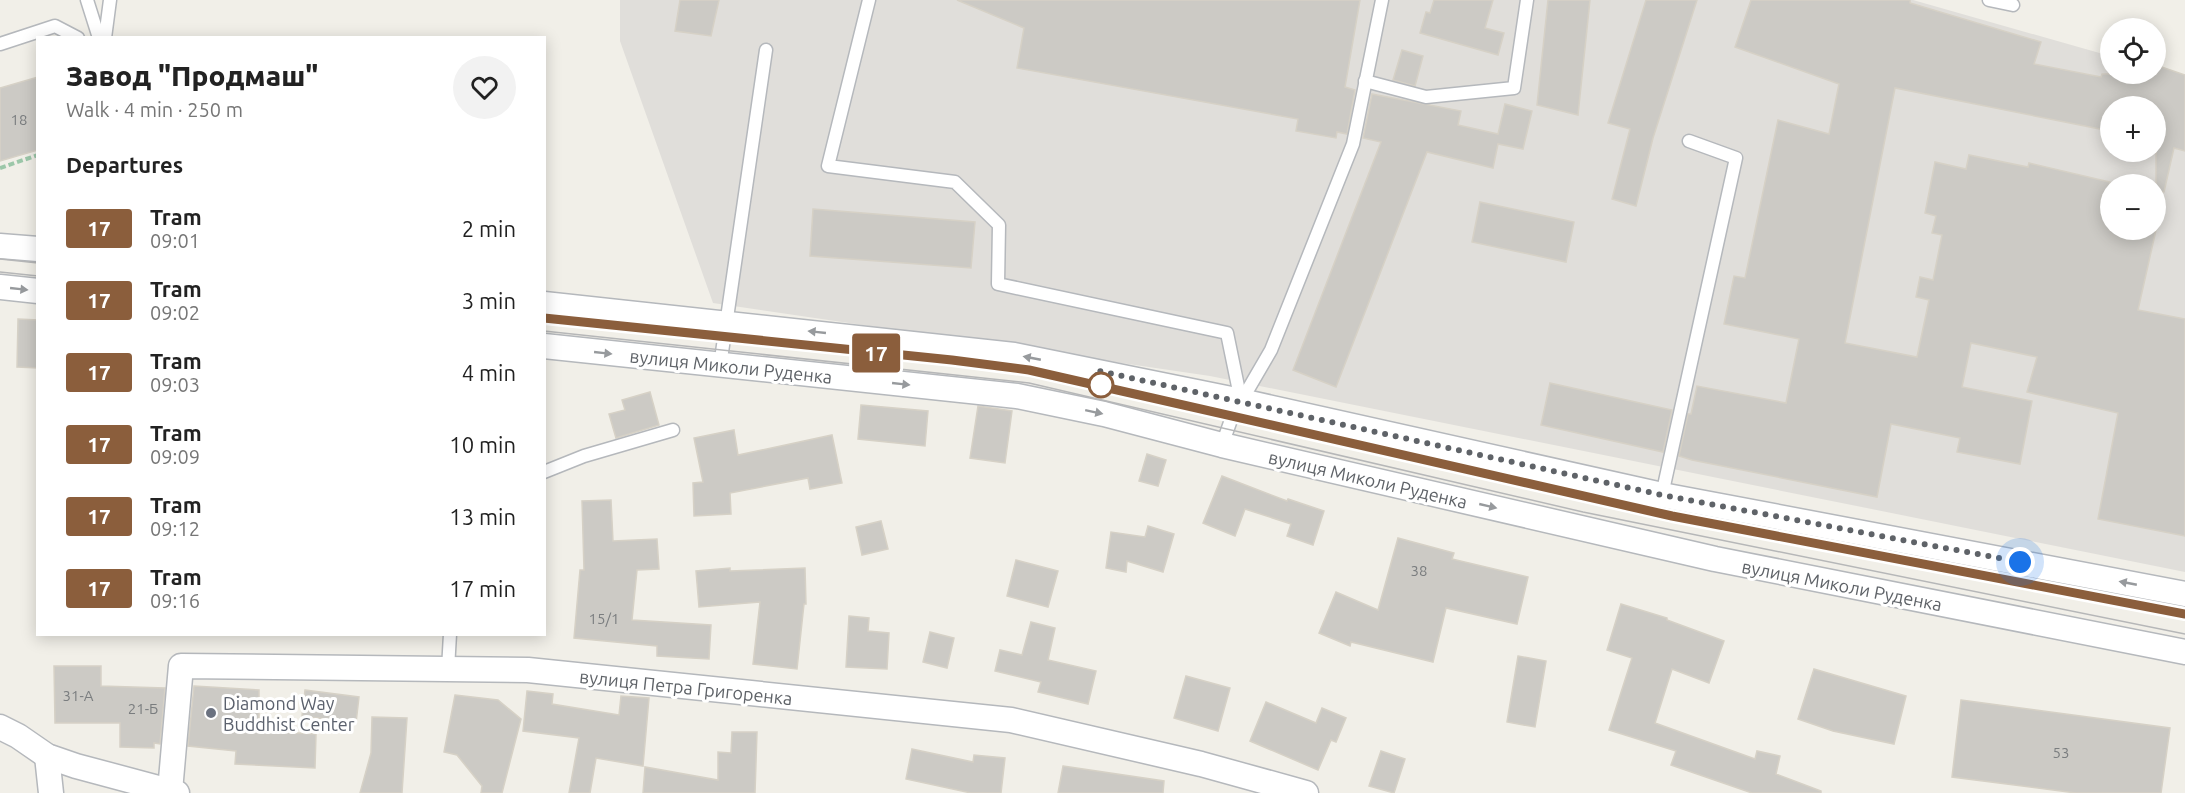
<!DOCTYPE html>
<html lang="en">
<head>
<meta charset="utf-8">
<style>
	:root { --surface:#fff; --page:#f2f2f2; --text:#222; --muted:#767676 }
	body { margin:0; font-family:Ubuntu,sans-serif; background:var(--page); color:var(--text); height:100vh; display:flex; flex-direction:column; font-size:22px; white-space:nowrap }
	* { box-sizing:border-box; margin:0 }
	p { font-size:20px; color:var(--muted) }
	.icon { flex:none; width:33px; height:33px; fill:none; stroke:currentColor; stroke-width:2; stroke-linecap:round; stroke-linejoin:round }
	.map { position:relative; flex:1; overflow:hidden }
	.details { position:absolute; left:36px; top:36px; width:510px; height:600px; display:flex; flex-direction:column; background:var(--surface); border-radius:0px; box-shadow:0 3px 15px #0003 }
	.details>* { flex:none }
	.badge { padding:0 12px; border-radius:4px; font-size:21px; line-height:39px }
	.tools { position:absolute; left:2100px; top:18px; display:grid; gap:12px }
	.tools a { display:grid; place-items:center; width:66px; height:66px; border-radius:50%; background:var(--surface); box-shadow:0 3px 15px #0003; font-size:30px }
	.you { position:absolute; width:30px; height:30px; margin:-15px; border:4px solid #fff; border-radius:50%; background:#1a73e8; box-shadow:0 0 0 9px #1a73e833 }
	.map>.badge { position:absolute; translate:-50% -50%; box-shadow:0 0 0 3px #fff }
	h2 { padding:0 30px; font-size:22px; line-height:54px }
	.round { display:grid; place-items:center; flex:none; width:63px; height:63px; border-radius:32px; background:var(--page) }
	.head { display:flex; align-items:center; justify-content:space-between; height:102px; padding:0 30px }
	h1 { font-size:28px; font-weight:800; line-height:45px }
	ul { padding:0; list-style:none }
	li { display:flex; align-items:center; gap:18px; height:72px; padding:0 30px }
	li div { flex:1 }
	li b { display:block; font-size:22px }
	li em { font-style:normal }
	li .badge { min-width:66px; font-weight:700; text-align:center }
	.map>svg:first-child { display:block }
</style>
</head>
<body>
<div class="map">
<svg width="2185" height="793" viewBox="0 0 2185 793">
	<rect width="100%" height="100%" fill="#f1efe8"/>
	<path fill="#e0deda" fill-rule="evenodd" d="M620,0H1913L2110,56V74H2156V68L2185,77V572L1210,376L713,303L620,41ZM2110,106H2156V152H2110ZM2110,184H2156V230H2110Z"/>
	<g fill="#cccac5" stroke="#d6d1c6" stroke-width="1.5">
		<polygon points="680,0 719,0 711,36 675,31"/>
		<polygon points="957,0 1360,0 1345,87 1355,90 1347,134 1337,132 1336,138 1296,131 1298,119 1017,68 1024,28"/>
		<polygon points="1434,0 1493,0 1485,28 1504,33 1498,55 1420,33 1426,12 1430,13"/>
		<polygon points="1548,0 1590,0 1578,115 1537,105"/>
		<polygon points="1646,0 1697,0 1653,138 1636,206 1612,199 1630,129 1608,123"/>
		<polygon points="1751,0 1910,0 1910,3 2041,42 2034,64 2101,77 2102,74 2156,74 2156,65 2185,75 2185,151 2174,148 2164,192 2156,191 2156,106 2110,106 2110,131 1895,88 1845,343 1917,357 1929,300 1916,297 1920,277 1933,280 1942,235 1932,233 1936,216 1925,213 1935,162 1966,169 1969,155 2028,167 2029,163 2110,182 2110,230 2156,230 2138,310 2185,319 2185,536 2098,519 2118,413 2027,392 2037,357 1971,343 1962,387 2032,401 2020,464 1957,452 1960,438 1891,424 1877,497 1692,460 1679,456 1688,414 1691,414 1697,386 1786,403 1799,339 1724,324 1734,276 1745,278 1778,120 1829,134 1839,84 1735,47"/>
		<polygon points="1402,50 1423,56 1415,86 1393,80"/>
		<polygon points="38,77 38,150 0,161 0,88"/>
		<polygon points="1372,94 1461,111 1458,125 1498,134 1505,104 1532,111 1523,149 1498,144 1493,168 1427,152 1336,387 1293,370 1381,142 1363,138"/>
		<polygon points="1480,202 1574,222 1566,262 1472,242"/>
		<polygon points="813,209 975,222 971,268 810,256"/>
		<polygon points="18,319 38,320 38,368 17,367"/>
		<polygon points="1550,383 1672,410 1663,452 1541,425"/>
		<polygon points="650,392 659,425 616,438 609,414 625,410 622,400"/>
		<polygon points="861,405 928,411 925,446 858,439"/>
		<polygon points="978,406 1012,411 1005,463 970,458"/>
		<polygon points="734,430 738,455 832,435 842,483 810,489 808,478 730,493 731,514 694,516 693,483 703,482 694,438"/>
		<polygon points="1147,454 1166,460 1158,486 1139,481"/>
		<polygon points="1222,476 1287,501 1288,499 1324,511 1313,545 1287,536 1291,524 1245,509 1235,536 1203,523"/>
		<polygon points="611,500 613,541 657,539 659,569 637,570 632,620 711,625 709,659 657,656 657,646 574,638 580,570 584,570 582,501"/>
		<polygon points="881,521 888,549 862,555 856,527"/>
		<polygon points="1148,526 1174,534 1163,572 1127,561 1126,572 1106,568 1111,532 1145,537"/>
		<polygon points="1398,538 1454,553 1452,559 1528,577 1517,624 1446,608 1433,662 1351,642 1350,646 1319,633 1336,592 1378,610"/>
		<polygon points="1016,560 1058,571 1048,607 1007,596"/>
		<polygon points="730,568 730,571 805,568 806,604 804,604 797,669 753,664 760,602 699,607 696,571"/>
		<polygon points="1621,604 1667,618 1667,620 1724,641 1709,683 1672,669 1655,723 1755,759 1757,751 1780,756 1776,774 1821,791 1821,793 1752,793 1671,765 1676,751 1609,730 1632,658 1607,650"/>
		<polygon points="849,616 869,618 868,631 889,633 887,669 846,667"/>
		<polygon points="1031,622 1055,628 1048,660 1096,671 1088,704 1038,692 1041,682 995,671 1000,650 1022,655"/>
		<polygon points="930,632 954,638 947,668 923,662"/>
		<polygon points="1518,656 1546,661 1535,727 1507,722"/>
		<polygon points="54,666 101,666 101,686 165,688 160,744 154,743 154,748 120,747 120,723 55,723"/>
		<polygon points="1814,669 1906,696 1894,744 1833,731 1798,719"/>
		<polygon points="1186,676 1230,688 1218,731 1174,718"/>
		<polygon points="194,686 259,690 259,731 316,734 315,768 235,764 236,751 188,746"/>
		<polygon points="305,690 359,697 356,723 302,716"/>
		<polygon points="527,691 553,694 552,704 619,715 621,696 649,698 643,766 596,758 590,793 569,793 579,738 523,731"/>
		<polygon points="455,695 498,700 521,719 502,793 481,793 482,786 457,755 444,752"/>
		<polygon points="1961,700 2170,728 2161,793 2076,793 1952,777"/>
		<polygon points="1266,702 1316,723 1322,708 1346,718 1336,742 1331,740 1318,770 1250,741"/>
		<polygon points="372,717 407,718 402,793 360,793 371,753"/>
		<polygon points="732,732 757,732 755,793 643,793 645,767 718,780 718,752 731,753"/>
		<polygon points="912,749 973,762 974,755 1005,758 1001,793 971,793 906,779"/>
		<polygon points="1381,751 1405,759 1394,793 1369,786"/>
		<polygon points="1063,766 1164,781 1163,793 1058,793"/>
	</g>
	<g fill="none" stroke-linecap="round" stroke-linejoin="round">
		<defs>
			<g id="service">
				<polyline points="87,0 99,38"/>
				<polyline points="869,0 828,166 955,182 999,225 998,284 1227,333 1241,401"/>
				<polyline points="1989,0 2013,5"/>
				<polyline points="105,38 110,0"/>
				<polyline points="0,44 55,26 78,38"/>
				<polyline points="1365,81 1426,97 1514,88 1527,0"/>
				<polyline points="720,366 766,50"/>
				<polyline points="1222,445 1232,417 1271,350 1353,144 1382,0"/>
				<polyline points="544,472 584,456 673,430"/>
				<polyline points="1662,495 1736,158 1689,141"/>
				<polyline points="448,669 450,634"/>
			</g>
			<g id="minor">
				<polyline points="0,246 38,249"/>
				<polyline points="0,287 38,291"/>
				<polyline points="544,304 1014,355 1241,401 1662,495 2185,594"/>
				<polyline points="544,346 1017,396 1104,414 1222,445 1715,559 2185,652"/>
				<polyline points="0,727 18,736 47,756 76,766 177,793"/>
				<polyline points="47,756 51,793"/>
				<polyline points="170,791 181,666 528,670 1011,720 1201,764 1306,793"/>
			</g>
		</defs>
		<use href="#service" stroke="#b5b8bc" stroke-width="15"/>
		<use href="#minor" stroke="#b5b8bc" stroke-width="27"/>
		<polyline stroke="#9cc7a9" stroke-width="4" stroke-dasharray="6 3" stroke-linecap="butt" points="0,168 38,155"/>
		<use href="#service" stroke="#fff" stroke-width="12"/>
		<use href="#minor" stroke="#fff" stroke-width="24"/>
		<g stroke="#b6b7b8" stroke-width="1.5">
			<polyline points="0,259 38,263"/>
			<polyline points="0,272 38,276"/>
			<polyline points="544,318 952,360 1029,370 1672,516 2185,614"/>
			<polyline points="544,331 1029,383 1583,512 2185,634"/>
		</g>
	</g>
	<defs><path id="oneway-solid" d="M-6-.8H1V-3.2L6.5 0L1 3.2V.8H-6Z" transform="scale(1.5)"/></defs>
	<g fill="#979a9d">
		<use href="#oneway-solid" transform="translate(19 289) rotate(6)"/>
		<use href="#oneway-solid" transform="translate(817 332) rotate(-174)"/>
		<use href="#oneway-solid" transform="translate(603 353) rotate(6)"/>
		<use href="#oneway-solid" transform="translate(1032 358) rotate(-169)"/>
		<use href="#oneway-solid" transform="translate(901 384) rotate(6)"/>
		<use href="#oneway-solid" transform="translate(1094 412) rotate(12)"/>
		<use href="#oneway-solid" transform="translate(1488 506) rotate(13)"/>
		<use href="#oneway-solid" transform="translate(2128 583) rotate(-169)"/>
	</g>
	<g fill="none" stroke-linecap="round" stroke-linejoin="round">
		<defs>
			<polyline id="line" points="544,318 952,360 1029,370 1672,516 2185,614"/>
		</defs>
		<use href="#line" stroke="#fff" stroke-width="14"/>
		<use href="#line" stroke="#8b5e3c" stroke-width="9"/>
		<polyline stroke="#5f6368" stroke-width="6" stroke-dasharray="0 10.8" points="1101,385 1095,370 1662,495 2020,562"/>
	</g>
	<circle fill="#fff" stroke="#8b5e3c" stroke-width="3" cx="1101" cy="385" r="12"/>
	<circle fill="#6b7280" stroke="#fff" stroke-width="2" cx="211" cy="713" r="6"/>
	<g text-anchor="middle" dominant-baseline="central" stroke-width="6" stroke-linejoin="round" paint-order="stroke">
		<g font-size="15" fill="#7a7d7f">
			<text x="19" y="119">18</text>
			<text x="1419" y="570">38</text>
			<text x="604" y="618">15/1</text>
			<text x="78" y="695">31-А</text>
			<text x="143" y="708">21-Б</text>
			<text x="2061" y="752">53</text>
		</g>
		<g font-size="18" fill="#5f6368" stroke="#fff">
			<text transform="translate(731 366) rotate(6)">вулиця Миколи Руденка</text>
			<text transform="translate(1368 479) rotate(13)">вулиця Миколи Руденка</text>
			<text transform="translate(1842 585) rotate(11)">вулиця Миколи Руденка</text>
			<text transform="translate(686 687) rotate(6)">вулиця Петра Григоренка</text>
		</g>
		<g font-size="18" fill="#5b616d" stroke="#fff" text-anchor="start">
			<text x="223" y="703">Diamond Way<tspan x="223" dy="21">Buddhist Center</tspan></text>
		</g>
	</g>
</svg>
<div class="tools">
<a><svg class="icon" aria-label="locate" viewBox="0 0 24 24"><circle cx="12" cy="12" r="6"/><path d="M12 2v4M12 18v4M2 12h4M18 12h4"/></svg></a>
<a>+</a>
<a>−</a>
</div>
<div class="you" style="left:2020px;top:562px"></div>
<b class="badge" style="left:876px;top:353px;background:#8b5e3c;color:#fff">17</b>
<section class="details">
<div class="head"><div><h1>Завод &quot;Продмаш&quot;</h1><p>Walk · 4 min · 250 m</p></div><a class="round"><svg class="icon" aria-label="heart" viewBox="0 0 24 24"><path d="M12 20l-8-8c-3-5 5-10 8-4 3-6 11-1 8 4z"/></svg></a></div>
<h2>Departures</h2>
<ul>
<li><span class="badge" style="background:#8b5e3c;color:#fff">17</span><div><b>Tram</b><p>09:01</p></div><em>2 min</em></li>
<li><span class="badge" style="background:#8b5e3c;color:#fff">17</span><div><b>Tram</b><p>09:02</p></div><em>3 min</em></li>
<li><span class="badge" style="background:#8b5e3c;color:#fff">17</span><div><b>Tram</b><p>09:03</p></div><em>4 min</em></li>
<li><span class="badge" style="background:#8b5e3c;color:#fff">17</span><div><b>Tram</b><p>09:09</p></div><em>10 min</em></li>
<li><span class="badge" style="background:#8b5e3c;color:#fff">17</span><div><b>Tram</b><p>09:12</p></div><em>13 min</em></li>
<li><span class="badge" style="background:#8b5e3c;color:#fff">17</span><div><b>Tram</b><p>09:16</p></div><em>17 min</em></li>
</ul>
</section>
</div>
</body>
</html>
